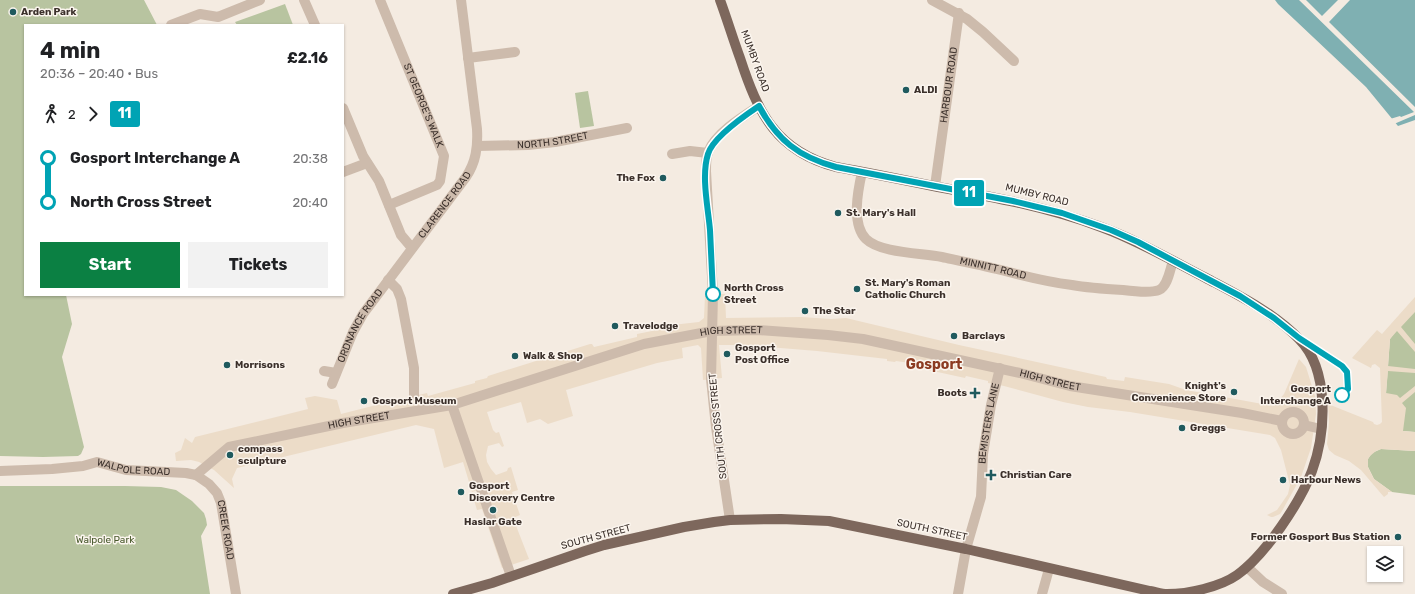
<!DOCTYPE html>
<html lang="en">
<head>
<meta charset="utf-8">
<style>
	:root { --surface:#fff; --page:#f2f2f2; --text:#202124; --muted:#757577; --accent:#0b8043 }
	body { margin:0; font-family:Rubik,sans-serif; background:var(--page); color:var(--text); height:100vh; display:flex; flex-direction:column; font-size:15px; white-space:nowrap }
	* { box-sizing:border-box; margin:0 }
	p { font-size:13px; color:var(--muted) }
	.icon { flex:none; width:22px; height:22px; fill:none; stroke:currentColor; stroke-width:2; stroke-linecap:round; stroke-linejoin:round }
	.map { position:relative; flex:1; overflow:hidden }
	.panel { position:absolute; left:24px; top:24px; width:320px; height:272px; display:flex; flex-direction:column; background:var(--surface); border-radius:0px; box-shadow:0 1px 3px #0004 }
	.panel>* { flex:none }
	.badge { padding:0 8px; border-radius:3px; font-size:14px; line-height:26px }
	.buttons { position:absolute; left:1367px; top:546px; display:grid; gap:8px }
	.buttons a { display:grid; place-items:center; width:36px; height:36px; border-radius:0px; background:var(--surface); box-shadow:0 1px 3px #0004; font-size:20px }
	.map>.badge { position:absolute; translate:-50% -50%; box-shadow:0 0 0 2px #fff }
	.legs { display:flex; align-items:center; gap:6px; height:44px; padding:0 16px; font-size:13px }
	.legs p { margin-inline-start:auto }
	.overview { display:flex; align-items:center; justify-content:space-between; height:68px; padding:0 16px }
	h1 { font-size:22px; font-weight:700; line-height:30px }
	.cta { display:flex; gap:8px; margin-top:auto; padding:8px 16px }
	.cta a { flex:1; height:46px; border-radius:0px; background:var(--accent); color:#fff; font-size:16px; font-weight:700; line-height:46px; text-align:center }
	.cta a+a { background:var(--page); color:var(--text) }
	ul { padding:0 16px; list-style:none }
	li { display:flex; align-items:center; gap:14px; height:44px; font-size:15px }
	li i { display:grid; place-items:center; width:6px; height:100%; margin:0 5px; background:currentColor }
	li i::after { content:''; width:10px; height:10px; margin:-5px; border:3px solid; border-radius:50%; background:var(--surface) }
	li p { margin-inline-start:auto }
	li:first-child i { background:linear-gradient(#0000 50%,currentColor 0) }
	li:last-child i { background:linear-gradient(currentColor 50%,#0000 0) }
	.map>svg:first-child { display:block }
</style>
</head>
<body>
<div class="map">
<svg width="1415" height="594" viewBox="0 0 1415 594">
	<rect width="100%" height="100%" fill="#f4ebe1"/>
	<g fill="#b8c4a0">
		<polygon points="0,0 144,0 157,25 25,25 25,295 66,295 72,324 62,357 84,447 81,454 78,456 43,457 0,456"/>
		<polygon points="285,4 293,25 237,25 235,22"/>
		<polygon points="588,91 594,126 580,128 575,93"/>
		<polygon points="1415,304 1415,432 1403,431 1386,394 1390,339"/>
		<polygon points="1381,449 1415,451 1415,495 1392,492 1374,479 1368,467 1368,459 1372,453"/>
		<polygon points="0,486 125,486 161,487 176,490 192,501 204,513 206,519 207,525 201,536 210,594 0,594"/>
	</g>
	<g fill="#ecdcc8">
		<polygon points="713,294 725,294 726,318 801,317 831,319 846,318 959,345 1106,377 1107,379 1124,381 1125,377 1169,384 1186,390 1274,406 1284,394 1299,359 1306,367 1315,396 1316,414 1311,448 1301,477 1282,511 1280,514 1273,517 1271,517 1267,515 1277,510 1288,494 1290,485 1281,450 1275,438 1270,435 1130,412 1088,407 1063,402 1004,386 988,383 988,381 966,376 965,378 910,366 910,363 896,361 895,362 887,361 887,359 817,351 742,345 719,345 722,378 703,380 701,348 698,345 682,348 683,358 657,363 566,390 573,416 548,424 540,419 527,423 521,402 487,412 493,430 496,433 499,432 504,446 502,447 499,443 488,446 486,455 487,462 491,469 496,475 507,471 508,468 511,467 518,490 512,492 520,515 513,518 529,559 502,568 482,509 477,510 474,500 480,498 478,490 472,492 463,462 444,468 434,429 416,425 237,468 232,479 234,488 214,470 199,462 191,460 176,461 175,453 181,450 185,438 192,443 195,437 308,409 305,398 315,396 337,400 341,414 392,401 397,401 401,403 405,398 427,393 428,396 475,383 475,381 487,378 488,376 590,344 592,344 594,347 637,337 637,334 672,327 672,325 699,322 704,318 705,295"/>
		<polygon points="1415,297 1415,312 1401,327 1415,344 1415,352 1397,331 1390,339 1388,366 1415,369 1415,373 1388,371 1386,393 1397,395 1400,398 1415,386 1415,392 1402,403 1406,408 1403,431 1415,432 1415,451 1381,449 1376,451 1370,456 1368,459 1368,467 1374,479 1392,492 1388,492 1388,494 1384,497 1361,470 1349,461 1335,455 1329,450 1327,444 1329,422 1328,404 1373,422 1374,424 1377,425 1380,424 1382,422 1380,368 1375,364 1372,365 1371,368 1352,358 1377,330 1382,334"/>
	</g>
	<polygon fill="#7fb0b2" points="1275,0 1415,0 1415,120 1398,126 1366,87 1278,4"/>
	<polygon fill="#f4ebe1" points="1299,0 1306,0 1322,16 1338,0 1350,0 1329,22 1415,107 1415,115 1394,124 1390,119 1400,116 1401,117 1414,112"/>
	<g fill="none" stroke-linecap="round" stroke-linejoin="round">
		<g stroke="#cdbbac" stroke-width="10">
			<polyline points="304,0 315,25"/>
			<path id="s1" d="M380,0L444,156L440,181L437,185L389,205"/>
			<polyline points="932,0 967,19 983,32 1014,61"/>
			<polyline points="171,25 200,14 218,17 260,0"/>
			<polyline points="468,58 515,52"/>
			<polyline points="343,108 363,156 379,181 401,235 412,248"/>
			<path id="s2" d="M477,146L528,145L555,142L627,128"/>
			<polyline points="672,154 690,151 708,153"/>
			<polyline points="343,172 367,163"/>
			<path id="s3" d="M862,172C858,190 851,224 866,239C880,253 921,253 942,257C961,261 981,265 1001,270C1024,276 1048,282 1072,285C1089,288 1106,289 1123,290C1131,291 1152,293 1159,290C1168,286 1170,269 1173,261"/>
			<path id="s4" d="M935,186L959,13"/>
			<polyline points="388,280 397,289 401,299 414,368 414,396"/>
			<polyline points="324,371 336,373"/>
			<path id="s5" d="M332,384L353,332L363,314L466,177C476,162 478,147 477,129L461,0"/>
			<polyline points="452,405 511,576"/>
			<circle cx="1293" cy="423" r="11"/>
			<polyline points="1304,425 1321,429"/>
			<path id="s6" d="M0,471L52,469L83,466L97,462L126,470L186,473L196,475L209,484L217,493L221,503L236,594"/>
			<path id="s7" d="M196,475L229,447L343,423L452,405L644,344L712,331L758,330L828,335L863,339L1020,373L1070,386L1242,413L1282,421"/>
			<path d="M730,520L716,427L711,379L713,294L706,171C706,165 706,157 708,152C716,133 742,117 759,106"/>
			<polyline points="1247,567 1263,582 1282,594"/>
			<path id="s8" d="M958,594L966,549L981,497L983,454L991,405L1000,368"/>
			<polyline points="1042,594 1049,569"/>
		</g>
		<path stroke="#7d675c" stroke-width="10" d="M453,594L492,583L585,551L604,545L684,527L714,522L730,520L781,519L829,521L966,549L1150,591C1156,592 1162,594 1167,594C1188,594 1220,587 1237,575C1265,555 1300,503 1312,471C1326,433 1330,370 1299,339C1273,312 1238,295 1206,278C1171,260 1137,240 1101,227C1048,207 993,197 938,187C904,180 870,173 836,167C776,151 758,113 740,58C733,39 727,19 720,0"/>
	</g>
	<g fill="none" stroke-linecap="round" stroke-linejoin="round">
		<defs>
			<path id="line-1" d="M713,294C712,273 711,252 710,230C708,207 701,176 708,154C713,137 744,116 759,106C777,140 799,157 836,167L1013,201L1062,213L1111,230L1138,242L1240,296L1274,318L1299,338L1342,366L1347,372L1348,389L1342,395"/>
		</defs>
		<use href="#line-1" stroke="#fff" stroke-width="9"/>
		<use href="#line-1" stroke="#00a3b4" stroke-width="6"/>
	</g>
	<g fill="#1f5a5e" stroke="#fbf5ee" stroke-width="1.5">
		<circle cx="13" cy="12" r="4"/>
		<circle cx="906" cy="90" r="4"/>
		<circle cx="663" cy="178" r="4"/>
		<circle cx="838" cy="213" r="4"/>
		<circle cx="857" cy="289" r="4"/>
		<circle cx="805" cy="311" r="4"/>
		<circle cx="615" cy="326" r="4"/>
		<circle cx="954" cy="336" r="4"/>
		<circle cx="727" cy="354" r="4"/>
		<circle cx="515" cy="356" r="4"/>
		<circle cx="227" cy="365" r="4"/>
		<circle cx="1234" cy="392" r="4"/>
		<path d="M973 387h4v4h4v4h-4v4h-4v-4h-4v-4h4z"/>
		<circle cx="364" cy="401" r="4"/>
		<circle cx="1182" cy="428" r="4"/>
		<circle cx="230" cy="455" r="4"/>
		<path d="M989 469h4v4h4v4h-4v4h-4v-4h-4v-4h4z"/>
		<circle cx="1283" cy="480" r="4"/>
		<circle cx="461" cy="492" r="4"/>
		<circle cx="493" cy="510" r="4"/>
		<circle cx="1398" cy="537" r="4"/>
	</g>
	<g fill="#fff" stroke="#00a3b4" stroke-width="2">
		<circle cx="713" cy="294" r="7"/>
		<circle cx="1342" cy="395" r="7"/>
	</g>
	<g text-anchor="middle" dominant-baseline="central" stroke-width="3" stroke-linejoin="round" paint-order="stroke">
		<g font-size="10" font-weight="bold" fill="#3b302b" stroke="#fbf5ee" text-anchor="start">
			<text x="21" y="12">Arden Park</text>
			<text x="914" y="90">ALDI</text>
			<text x="655" y="178" text-anchor="end">The Fox</text>
			<text x="846" y="213">St. Mary's Hall</text>
			<text x="865" y="283">St. Mary's Roman<tspan x="865" dy="12">Catholic Church</tspan></text>
			<text x="813" y="311">The Star</text>
			<text x="623" y="326">Travelodge</text>
			<text x="962" y="336">Barclays</text>
			<text x="735" y="348">Gosport<tspan x="735" dy="12">Post Office</tspan></text>
			<text x="523" y="356">Walk &amp; Shop</text>
			<text x="235" y="365">Morrisons</text>
			<text x="1226" y="386" text-anchor="end">Knight's<tspan x="1226" dy="12">Convenience Store</tspan></text>
			<text x="967" y="393" text-anchor="end">Boots</text>
			<text x="372" y="401">Gosport Museum</text>
			<text x="1190" y="428">Greggs</text>
			<text x="238" y="449">compass<tspan x="238" dy="12">sculpture</tspan></text>
			<text x="1000" y="475">Christian Care</text>
			<text x="1291" y="480">Harbour News</text>
			<text x="469" y="486">Gosport<tspan x="469" dy="12">Discovery Centre</tspan></text>
			<text x="493" y="522" text-anchor="middle">Haslar Gate</text>
			<text x="1390" y="537" text-anchor="end">Former Gosport Bus Station</text>
		</g>
		<g font-size="10" fill="#3b302b" stroke="#fbf5ee">
			<text transform="translate(755 61) rotate(70)">MUMBY ROAD</text>
			<text stroke="none"><textPath href="#s4" startOffset="102">HARBOUR ROAD</textPath></text>
			<text stroke="none"><textPath href="#s1" startOffset="114">ST GEORGE'S WALK</textPath></text>
			<text stroke="none"><textPath href="#s2" startOffset="76">NORTH STREET</textPath></text>
			<text transform="translate(1037 195) rotate(14)">MUMBY ROAD</text>
			<text stroke="none"><textPath href="#s5" startOffset="213">CLARENCE ROAD</textPath></text>
			<text stroke="none"><textPath href="#s3" startOffset="201">MINNITT ROAD</textPath></text>
			<text stroke="none"><textPath href="#s5" startOffset="65">ORDNANCE ROAD</textPath></text>
			<text stroke="none"><textPath href="#s7" startOffset="560">HIGH STREET</textPath></text>
			<text stroke="none"><textPath href="#s7" startOffset="884">HIGH STREET</textPath></text>
			<text stroke="none"><textPath href="#s7" startOffset="176">HIGH STREET</textPath></text>
			<text stroke="none"><textPath href="#s8" startOffset="174">BEMISTERS LANE</textPath></text>
			<text transform="translate(718 426) rotate(-96)">SOUTH CROSS STREET</text>
			<text stroke="none"><textPath href="#s6" startOffset="135">WALPOLE ROAD</textPath></text>
			<text stroke="none"><textPath href="#s6" startOffset="264">CREEK ROAD</textPath></text>
			<text transform="translate(932 530) rotate(12)">SOUTH STREET</text>
			<text transform="translate(596 537) rotate(-15)">SOUTH STREET</text>
		</g>
		<g font-size="10" font-weight="bold" fill="#3b302b" stroke="#fbf5ee" text-anchor="start">
			<text x="724" y="288">North Cross<tspan x="724" dy="12">Street</tspan></text>
			<text x="1331" y="389" text-anchor="end">Gosport<tspan x="1331" dy="12">Interchange A</tspan></text>
		</g>
		<g font-size="10" fill="#4a5a2e" stroke="#fbf5ee">
			<text x="105" y="540">Walpole Park</text>
		</g>
		<g font-size="14" font-weight="bold" fill="#8c3b22" stroke="#fbf5ee">
			<text x="934" y="364">Gosport</text>
		</g>
	</g>
</svg>
<div class="buttons">
<a><svg class="icon" aria-label="layers" viewBox="0 0 24 24"><path d="M12 4l9 5-9 5-9-5zM3 14l9 5 9-5"/></svg></a>
</div>
<b class="badge" style="left:969px;top:193px;background:#00a3b4;color:#fff">11</b>
<section class="panel">
<div class="overview"><div><h1>4 min</h1><p>20:36 – 20:40 · Bus</p></div><b>£2.16</b></div>
<div class="legs"><svg class="icon" aria-label="walk" viewBox="0 0 24 24"><circle cx="13" cy="4" r="2"/><path d="M13 8l-2 6 4 7M11 14l-3 7M7 12l3-4h3l4 4"/></svg>2<svg class="icon" aria-label="forward" viewBox="0 0 24 24"><path d="M9 5l7 7-7 7"/></svg><b class="badge" style="background:#00a3b4;color:#fff">11</b></div>
<ul>
<li><i style="color:#00a3b4"></i><b>Gosport Interchange A</b><p>20:38</p></li>
<li><i style="color:#00a3b4"></i><b>North Cross Street</b><p>20:40</p></li>
</ul>
<div class="cta"><a>Start</a><a>Tickets</a></div>
</section>
</div>
</body>
</html>
